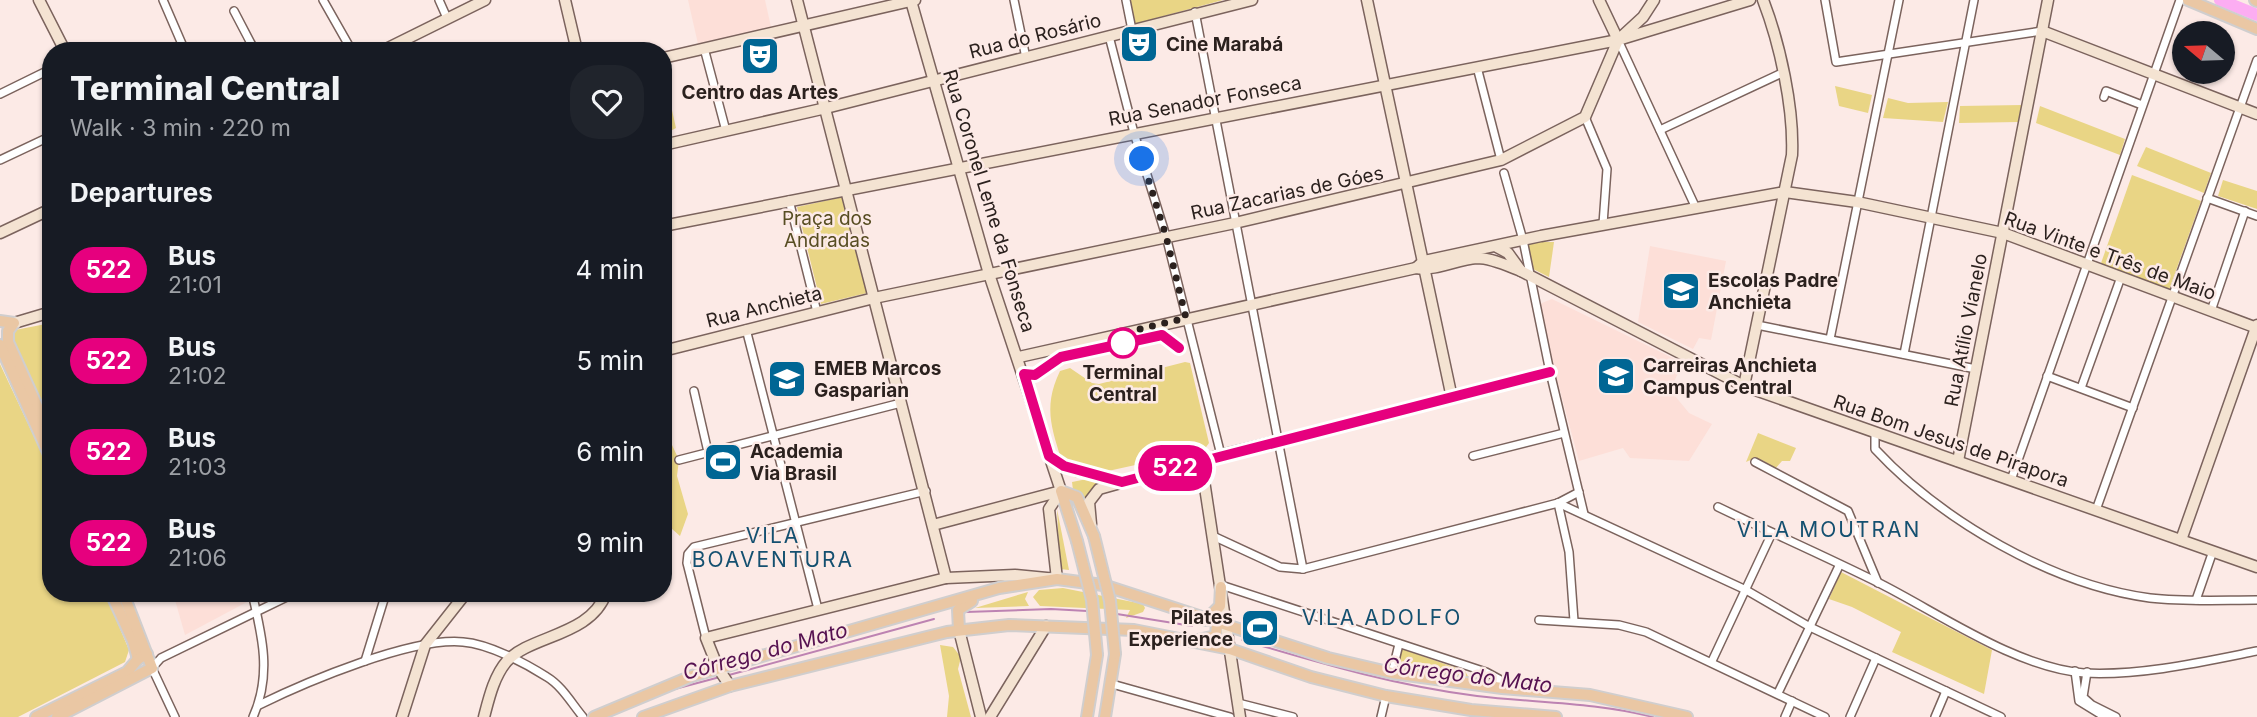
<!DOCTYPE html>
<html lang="en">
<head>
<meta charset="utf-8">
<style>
	:root { --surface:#171b24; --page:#20242c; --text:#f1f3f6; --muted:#9ea1a6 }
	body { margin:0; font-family:Inter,sans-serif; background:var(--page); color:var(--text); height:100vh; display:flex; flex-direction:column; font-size:26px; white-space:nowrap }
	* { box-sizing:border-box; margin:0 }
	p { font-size:23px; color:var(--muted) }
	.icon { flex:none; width:38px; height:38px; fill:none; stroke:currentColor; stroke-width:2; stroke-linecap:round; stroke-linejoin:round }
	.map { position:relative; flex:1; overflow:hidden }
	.sheet { position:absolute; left:42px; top:42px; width:630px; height:560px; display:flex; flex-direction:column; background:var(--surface); border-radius:28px; box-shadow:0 2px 5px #0004 }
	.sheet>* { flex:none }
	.badge { padding:0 14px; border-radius:23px; font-size:24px; line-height:46px }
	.needle { width:46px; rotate:289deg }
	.fabs { position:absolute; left:2172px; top:21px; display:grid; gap:14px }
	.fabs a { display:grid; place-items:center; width:63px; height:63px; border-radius:50%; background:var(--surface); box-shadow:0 2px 5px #0004; font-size:35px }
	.you { position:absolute; width:35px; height:35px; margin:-18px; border:5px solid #fff; border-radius:50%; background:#1a73e8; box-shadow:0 0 0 10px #1a73e833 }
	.map>.badge { position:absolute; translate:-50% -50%; box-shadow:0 0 0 4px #fff }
	h2 { padding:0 28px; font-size:26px; line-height:63px }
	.round { display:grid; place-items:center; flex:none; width:74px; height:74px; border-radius:28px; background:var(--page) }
	.headline { display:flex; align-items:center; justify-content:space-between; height:119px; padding:0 28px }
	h1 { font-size:33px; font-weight:800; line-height:52px }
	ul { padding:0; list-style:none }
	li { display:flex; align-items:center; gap:21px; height:91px; padding:0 28px }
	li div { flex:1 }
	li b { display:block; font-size:26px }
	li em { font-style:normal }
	li .badge { min-width:77px; font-weight:700; text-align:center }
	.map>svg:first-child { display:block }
</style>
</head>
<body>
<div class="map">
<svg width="2257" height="717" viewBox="0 0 2257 717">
	<rect width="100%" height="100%" fill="#fceae6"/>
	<g fill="#fddfd8">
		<polygon points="688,0 765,0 771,27 698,44"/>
		<polygon points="1650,246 1726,261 1711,340 1699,338 1693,349 1638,322"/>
		<polygon points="1552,299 1683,363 1670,390 1689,413 1712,424 1689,461 1630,458 1623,448 1579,461 1537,305"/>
		<polygon points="173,593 245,593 247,602 185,635"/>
	</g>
	<g fill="#e9d585">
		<polygon points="1129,0 1223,0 1134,24"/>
		<polygon points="663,70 676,128 663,135"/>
		<polygon points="1835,86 1872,95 1868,113 1839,106"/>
		<polygon points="1888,98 1908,103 1948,102 1943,122 1883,118"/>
		<polygon points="2022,105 2019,122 1959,123 1960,106"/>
		<polygon points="2040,106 2125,139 2120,155 2036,123"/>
		<polygon points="2146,147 2211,173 2204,193 2137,166"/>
		<polygon points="2132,175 2201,201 2169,290 2100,266"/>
		<polygon points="2223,180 2257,191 2257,209 2218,196"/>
		<polygon points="843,197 867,293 821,304 797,207"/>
		<polygon points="1526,242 1554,242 1549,277 1531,268"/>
		<polygon points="51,323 51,399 39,400 19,364 10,331"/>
		<path d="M1185,362L1190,363L1209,443L1204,450L1076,478L1065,472C1054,433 1041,410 1060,371L1070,368L1092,383L1099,384Z"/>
		<polygon points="0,364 51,473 51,593 105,593 129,650 125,662 18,717 0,717"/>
		<path d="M1758,433L1796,448L1790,461H1782L1775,469C1765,461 1758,456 1746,462Z"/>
		<polygon points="672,445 679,460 677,476 688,514 680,536 663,521 663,492 667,480 663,447"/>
		<polygon points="1092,478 1106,492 1084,500 1073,490 1072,482"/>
		<polygon points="1057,509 1069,570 1060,569"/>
		<polygon points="1841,572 1992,650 1984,694 1892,652 1901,632 1852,607 1829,599"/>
		<polygon points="1063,588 1143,604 1145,608 1143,612 1126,618 1130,610 1040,606 1033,597 1039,590"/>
		<polygon points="1028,592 1025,599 1029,606 975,608"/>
		<polygon points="940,645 953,647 961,657 958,669 971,717 947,717 949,696"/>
		<polygon points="1402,649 1465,671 1469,678 1461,680 1398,668"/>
	</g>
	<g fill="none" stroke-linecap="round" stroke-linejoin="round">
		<g stroke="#bd83b2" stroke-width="2">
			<polyline points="966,612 1051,609 1087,611"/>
			<polyline points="1117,614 1192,626"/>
			<path d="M1242,640C1320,663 1396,686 1477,696C1536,703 1594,702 1653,717"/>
			<polyline points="729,675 934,619"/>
			<polyline points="671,690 720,677"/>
		</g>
		<polyline stroke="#fcadf2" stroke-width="12" points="2220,0 2257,15"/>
		<defs>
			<g id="street">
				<polyline points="163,0 185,51"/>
				<polyline points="323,0 352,51"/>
				<polyline points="439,0 447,18"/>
				<polyline points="1014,0 1026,58"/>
				<polyline points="1126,0 1132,30"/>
				<polyline points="1825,0 1836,62 2042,31"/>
				<polyline points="234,11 255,51"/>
				<polyline points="1195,12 1303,569"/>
				<polyline points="1109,36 1134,133 1166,236 1221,455"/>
				<polyline points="1618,40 1695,206"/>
				<polyline points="704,48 726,131"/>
				<polyline points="1477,67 1501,160"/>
				<polyline points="0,94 51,69"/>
				<polyline points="2104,97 2106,91 2142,105"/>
				<polyline points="1585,117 1607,169 1603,224"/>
				<polyline points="1660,130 1782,73"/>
				<polyline points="0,160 51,136"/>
				<polyline points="1504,173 1523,240 1550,372 1584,514"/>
				<polyline points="2207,198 2257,216"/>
				<polyline points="789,200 817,312"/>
				<polyline points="2211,311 2245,211"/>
				<polyline points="1757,325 1976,369"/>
				<polyline points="746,329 818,609"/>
				<polyline points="1830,339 1899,0"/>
				<polyline points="1904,354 1974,0"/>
				<polyline points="2047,376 2133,408"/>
				<polyline points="2081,388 2121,277"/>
				<polyline points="694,391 708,452"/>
				<polyline points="1452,398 1550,372"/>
				<path d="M1875,433V449C1941,520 2052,585 2150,598C2185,602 2222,600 2257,600"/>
				<polyline points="1473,456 1564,433"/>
				<polyline points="679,460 901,403"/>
				<polyline points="1755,462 1848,511 1878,583"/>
				<polyline points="2011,480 2180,0"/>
				<polyline points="1558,503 1746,590 1810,627 2001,717"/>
				<polyline points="1558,503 1569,552 1574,621"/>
				<path d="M1718,507C1772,533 1827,557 1881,584C1940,614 2017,668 2084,673C2140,676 2202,662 2257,651"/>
				<polyline points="2096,510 2257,60"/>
				<polyline points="1213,536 1280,567 1303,569 1558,503 1579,492"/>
				<polyline points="1221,585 1486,672 1499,679 1502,688"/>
				<path d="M252,593C262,635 272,675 253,717"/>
				<polyline points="2196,600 2213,551"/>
				<polyline points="1539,620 1619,625 1646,632 1825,717"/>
				<polyline points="706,638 687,563 688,554 694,547 926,491"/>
				<polyline points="365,661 386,593"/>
				<polyline points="1712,661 1772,533"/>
				<polyline points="2075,671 2079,701 2105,717"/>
				<polyline points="2087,672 2083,697 2092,705 2116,717"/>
				<polyline points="1392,673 1399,644"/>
				<polyline points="1112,684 1230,717"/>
				<polyline points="1778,693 1839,566"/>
				<polyline points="1238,703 1293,717"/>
				<path d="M259,705C306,682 412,637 463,642C489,644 525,663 547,677C562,686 572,704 583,717"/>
				<polyline points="175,717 152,668 161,658 295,593"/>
				<polyline points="1381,717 1386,696"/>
				<polyline points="1785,717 1792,701"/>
				<polyline points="1850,717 1876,658"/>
				<polyline points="1935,717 1946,691"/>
			</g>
			<g id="secondary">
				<polyline points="39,0 65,51"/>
				<polyline points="565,0 577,51"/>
				<polyline points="797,0 946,578"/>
				<polyline points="1599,0 1618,40"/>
				<polyline points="911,1 989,274 1061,491"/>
				<polyline points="2042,31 2257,114"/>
				<polyline points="382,51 485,0"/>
				<polyline points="663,58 915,0"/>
				<polyline points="663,145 826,108 1252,0"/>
				<polyline points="663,226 1618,40 1750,0"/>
				<polyline points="0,233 51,209"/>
				<polyline points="1497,247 1508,253 1521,271"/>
				<polyline points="1416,268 1424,261 1541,236 1785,192 1857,202 2003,233 2257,328"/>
				<polyline points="14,323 51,312"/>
				<polyline points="663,351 874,298 1235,223 1501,160 1585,117 1618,40 1643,17 1654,0"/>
				<path d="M1019,357L1416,268C1437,271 1457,259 1477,258C1492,258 1508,266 1521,271L1744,386L2257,567"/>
				<path d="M1744,386L1792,155C1794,108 1780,44 1763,0"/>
				<polyline points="32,414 51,407"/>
				<polyline points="1049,456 1064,466 1120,481"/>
				<polyline points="1201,461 1240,717"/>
				<polyline points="1958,461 2048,0"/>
				<polyline points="1091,524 1089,502 1099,489 1221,455 1452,398 1367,0"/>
				<polyline points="933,525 1061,491"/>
				<polyline points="2181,540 2257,325"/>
				<polyline points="959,630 981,717"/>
				<polyline points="730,686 718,668 706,638 946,578 1015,575 1057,579 1049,509 1061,491"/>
				<polyline points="402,717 425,645 466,593"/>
				<path d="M484,717C489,698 494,676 507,661C531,635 591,636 606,593"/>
				<polyline points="990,717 1046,626"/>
			</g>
			<g id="primary">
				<polyline points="2188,0 2257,29"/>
				<polyline points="2255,0 2257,1"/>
				<polyline points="0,321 14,323 8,331 8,342 51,437"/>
				<polyline points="0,345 51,459"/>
				<polyline points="1077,541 1061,491 1077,497 1094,536"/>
				<polyline points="111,593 133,641 138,659"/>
				<polyline points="1206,620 1220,606 1221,587"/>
				<polyline points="959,630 958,610 972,601"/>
				<polyline points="1198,640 1216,636 1217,623"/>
				<polyline points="36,717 127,672 138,659 147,654"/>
				<polyline points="57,717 152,668 123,593"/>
				<polyline points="594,717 692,676 999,588 1057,579 1103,585 1328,658 1392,673 1502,688 1590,695 1687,717"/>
				<polyline points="643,717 730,686 947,632 1009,625 1134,630 1230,649 1311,677 1386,696 1471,710 1556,717"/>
				<polyline points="1087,717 1097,655"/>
				<polyline points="1105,717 1115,654"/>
			</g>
		</defs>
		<use href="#street" stroke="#7b635d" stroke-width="10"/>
		<use href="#secondary" stroke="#7b635d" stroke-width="13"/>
		<use href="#primary" stroke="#d0cece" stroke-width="14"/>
		<use href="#street" stroke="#fff" stroke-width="7"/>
		<use href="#secondary" stroke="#f4e3d2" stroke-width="10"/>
		<use href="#primary" stroke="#eac7a4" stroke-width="10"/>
		<defs>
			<g id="primary-bridge">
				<polyline points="1094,536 1110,601 1115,654"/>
				<polyline points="1077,541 1092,600 1097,655"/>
			</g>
		</defs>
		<use href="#primary-bridge" stroke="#d0cece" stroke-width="14" stroke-linecap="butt"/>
		<use href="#primary-bridge" stroke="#eac7a4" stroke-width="10"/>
	</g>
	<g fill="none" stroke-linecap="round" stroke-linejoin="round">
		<defs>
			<polyline id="line" points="1179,348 1162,335 1061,357 1035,375 1024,374 1049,456 1064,466 1122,482 1550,372"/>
		</defs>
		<use href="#line" stroke="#fff" stroke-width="16"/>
		<use href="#line" stroke="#e6007e" stroke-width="10"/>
		<polyline stroke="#2b211e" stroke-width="7" stroke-dasharray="0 12.6" points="1123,343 1127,332 1186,318 1166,236 1142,159"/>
	</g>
	<defs>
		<symbol id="theatre-square" viewBox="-11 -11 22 22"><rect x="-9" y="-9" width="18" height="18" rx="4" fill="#006694" stroke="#fceae6"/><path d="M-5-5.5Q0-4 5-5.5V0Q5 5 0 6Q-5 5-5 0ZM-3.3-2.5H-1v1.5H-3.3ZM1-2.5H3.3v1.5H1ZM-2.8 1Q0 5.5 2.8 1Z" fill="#fff"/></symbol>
		<symbol id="school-square" viewBox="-11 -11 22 22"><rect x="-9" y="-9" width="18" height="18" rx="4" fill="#006694" stroke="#fceae6"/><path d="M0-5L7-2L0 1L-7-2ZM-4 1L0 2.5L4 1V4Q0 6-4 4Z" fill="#fff"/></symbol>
		<symbol id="university-square" viewBox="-11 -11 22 22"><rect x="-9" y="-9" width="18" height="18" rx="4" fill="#006694" stroke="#fceae6"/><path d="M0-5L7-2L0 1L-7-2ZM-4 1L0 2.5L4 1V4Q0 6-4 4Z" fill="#fff"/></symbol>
		<symbol id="stadium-square" viewBox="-11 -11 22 22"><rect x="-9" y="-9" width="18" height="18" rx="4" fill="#006694" stroke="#fceae6"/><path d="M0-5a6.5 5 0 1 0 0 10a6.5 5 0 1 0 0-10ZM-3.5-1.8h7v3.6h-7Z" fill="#fff"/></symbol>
	</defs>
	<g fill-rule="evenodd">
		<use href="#theatre-square" x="1117" y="22" width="44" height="44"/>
		<use href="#theatre-square" x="738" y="34" width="44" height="44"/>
		<use href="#school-square" x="1659" y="269" width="44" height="44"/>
		<use href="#university-square" x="1594" y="354" width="44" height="44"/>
		<use href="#school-square" x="765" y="357" width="44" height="44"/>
		<use href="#stadium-square" x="701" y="440" width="44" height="44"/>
		<use href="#stadium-square" x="1238" y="606" width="44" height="44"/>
	</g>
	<circle fill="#fff" stroke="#e6007e" stroke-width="3.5" cx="1123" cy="343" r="14"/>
	<g text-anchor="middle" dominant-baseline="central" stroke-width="5" stroke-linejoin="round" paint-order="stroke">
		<g font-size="19" fill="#2b211e" stroke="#fceae6">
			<text transform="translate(1035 36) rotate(-14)">Rua do Rosário</text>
			<text transform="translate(1205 101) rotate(-11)">Rua Senador Fonseca</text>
			<text transform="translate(1287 193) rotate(-12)">Rua Zacarias de Góes</text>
			<text transform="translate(989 201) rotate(73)">Rua Coronel Leme da Fonseca</text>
			<text transform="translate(2110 256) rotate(20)">Rua Vinte e Três de Maio</text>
			<text transform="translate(764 307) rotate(-14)">Rua Anchieta</text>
			<text transform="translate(1966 330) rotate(-79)">Rua Atílio Vianelo</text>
			<text transform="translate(1951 441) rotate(19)">Rua Bom Jesus de Pirapora</text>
		</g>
		<g font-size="19" font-weight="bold" fill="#2b211e" stroke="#fceae6" text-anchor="start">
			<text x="1166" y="44">Cine Marabá</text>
			<text x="760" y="92" text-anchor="middle">Centro das Artes</text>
			<text x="1708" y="280">Escolas Padre<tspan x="1708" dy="22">Anchieta</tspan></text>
			<text x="1643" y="365">Carreiras Anchieta<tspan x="1643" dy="22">Campus Central</tspan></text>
			<text x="814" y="368">EMEB Marcos<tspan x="814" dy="22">Gasparian</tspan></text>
			<text x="750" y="451">Academia<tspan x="750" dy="22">Via Brasil</tspan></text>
			<text x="1233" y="617" text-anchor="end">Pilates<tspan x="1233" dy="22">Experience</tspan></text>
		</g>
		<g font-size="19" fill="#574d22" stroke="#fceae6">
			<text x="827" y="218">Praça dos<tspan x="827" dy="22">Andradas</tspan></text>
		</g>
		<g font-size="19" font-weight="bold" fill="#2b211e" stroke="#fceae6">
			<text x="1123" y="372">Terminal<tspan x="1123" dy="22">Central</tspan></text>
		</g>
		<g font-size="21" letter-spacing="2" fill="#145070" stroke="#fceae6">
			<text x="1829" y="529">VILA MOUTRAN</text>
			<text x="773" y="535">VILA<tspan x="773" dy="24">BOAVENTURA</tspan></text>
			<text x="1382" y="617">VILA ADOLFO</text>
		</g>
		<g font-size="21" font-style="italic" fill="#561251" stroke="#fceae6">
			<text transform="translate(765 651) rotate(-15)">Córrego do Mato</text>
			<text transform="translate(1468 675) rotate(7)">Córrego do Mato</text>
		</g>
	</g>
</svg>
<div class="fabs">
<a><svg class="needle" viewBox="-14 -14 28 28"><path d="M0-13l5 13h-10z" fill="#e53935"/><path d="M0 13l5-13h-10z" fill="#9ea1a6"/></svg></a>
</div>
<div class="you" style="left:1142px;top:159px"></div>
<b class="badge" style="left:1175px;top:468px;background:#e6007e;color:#fff">522</b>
<section class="sheet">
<div class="headline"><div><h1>Terminal Central</h1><p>Walk · 3 min · 220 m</p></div><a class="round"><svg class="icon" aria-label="heart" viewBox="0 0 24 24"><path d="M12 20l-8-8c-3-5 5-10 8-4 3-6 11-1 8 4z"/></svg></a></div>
<h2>Departures</h2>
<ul>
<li><span class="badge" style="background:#e6007e;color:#fff">522</span><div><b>Bus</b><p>21:01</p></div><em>4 min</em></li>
<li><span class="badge" style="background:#e6007e;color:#fff">522</span><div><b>Bus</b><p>21:02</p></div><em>5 min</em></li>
<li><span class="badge" style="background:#e6007e;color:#fff">522</span><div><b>Bus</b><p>21:03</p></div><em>6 min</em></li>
<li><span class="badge" style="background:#e6007e;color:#fff">522</span><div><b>Bus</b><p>21:06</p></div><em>9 min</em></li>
</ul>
</section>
</div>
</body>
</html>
